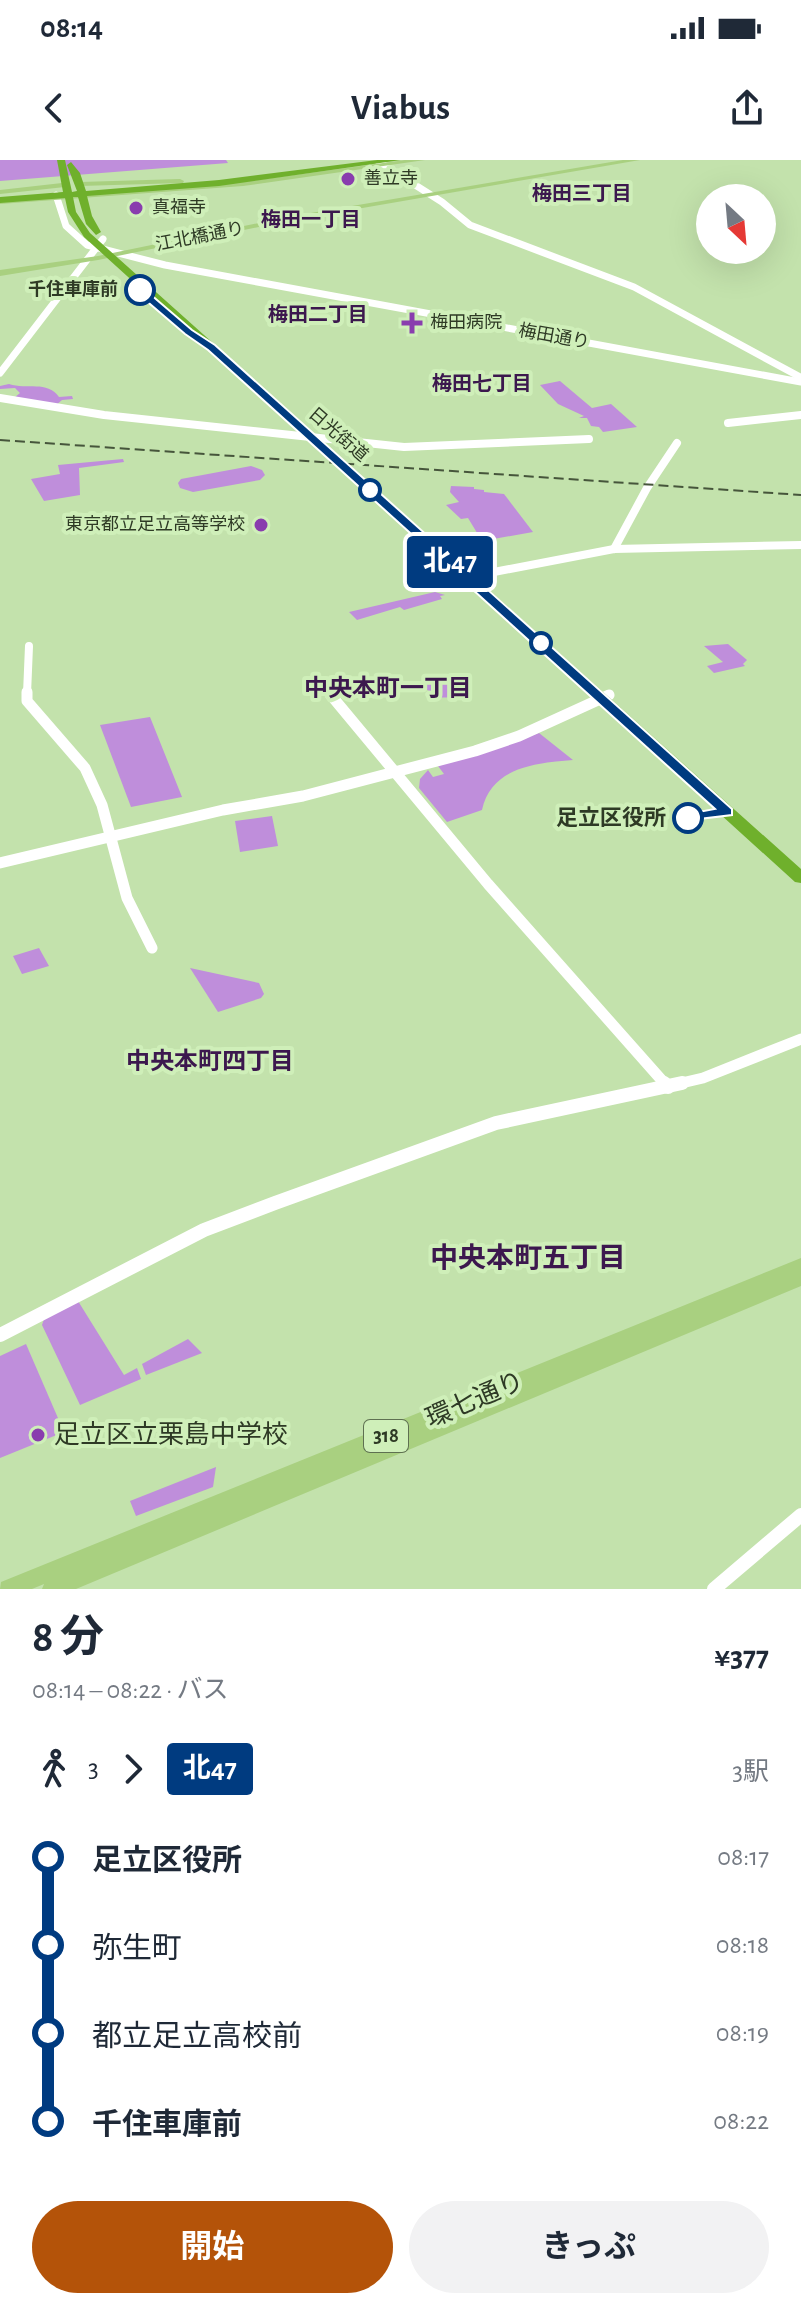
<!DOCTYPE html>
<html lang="ja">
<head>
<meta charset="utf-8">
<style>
	:root { --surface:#fff; --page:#f2f2f3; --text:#1f2937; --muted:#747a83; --accent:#b45309 }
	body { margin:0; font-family:"Alegreya Sans","Noto Sans JP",sans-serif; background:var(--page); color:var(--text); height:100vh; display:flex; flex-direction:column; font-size:30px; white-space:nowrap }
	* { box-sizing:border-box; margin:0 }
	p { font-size:26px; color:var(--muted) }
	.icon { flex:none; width:44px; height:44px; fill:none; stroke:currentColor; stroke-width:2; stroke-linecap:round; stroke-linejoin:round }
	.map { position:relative; height:1429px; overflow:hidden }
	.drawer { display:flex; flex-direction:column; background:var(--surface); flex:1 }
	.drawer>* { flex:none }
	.badge { padding:0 16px; border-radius:6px; font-size:28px; line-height:52px }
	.needle { width:52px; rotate:154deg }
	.controls { position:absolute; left:696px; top:24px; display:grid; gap:16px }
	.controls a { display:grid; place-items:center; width:80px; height:80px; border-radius:50%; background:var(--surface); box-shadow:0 8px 32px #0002; font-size:40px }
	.map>.badge { position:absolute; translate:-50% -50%; box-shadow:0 0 0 4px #fff }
	.legs { display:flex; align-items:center; gap:12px; height:88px; padding:0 32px; font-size:26px }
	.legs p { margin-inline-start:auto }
	.head { display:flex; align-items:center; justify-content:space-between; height:136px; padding:0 32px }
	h1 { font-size:44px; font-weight:700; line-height:60px }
	.button { display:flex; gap:16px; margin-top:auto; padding:16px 32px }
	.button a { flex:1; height:92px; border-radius:48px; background:var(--accent); color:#fff; font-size:32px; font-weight:700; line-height:92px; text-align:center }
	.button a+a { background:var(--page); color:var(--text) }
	ul { padding:0 32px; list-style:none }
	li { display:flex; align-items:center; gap:28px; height:88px; font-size:30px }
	li i { display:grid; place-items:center; width:12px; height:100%; margin:0 10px; background:currentColor }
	li i::after { content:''; width:20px; height:20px; margin:-10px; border:6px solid; border-radius:50%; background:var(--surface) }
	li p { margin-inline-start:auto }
	li:first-child i { background:linear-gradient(#0000 50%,currentColor 0) }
	li:last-child i { background:linear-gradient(currentColor 50%,#0000 0) }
	.status { display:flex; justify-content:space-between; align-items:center; height:56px; padding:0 40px; background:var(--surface); direction:ltr }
	.status svg { height:22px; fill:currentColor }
	header { display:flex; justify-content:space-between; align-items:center; height:104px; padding:0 32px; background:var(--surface); font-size:36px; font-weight:700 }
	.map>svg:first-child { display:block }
</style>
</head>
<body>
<div class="status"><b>08:14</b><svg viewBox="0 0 49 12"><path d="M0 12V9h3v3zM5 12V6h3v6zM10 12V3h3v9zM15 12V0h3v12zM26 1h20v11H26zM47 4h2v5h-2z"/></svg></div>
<header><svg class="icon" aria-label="back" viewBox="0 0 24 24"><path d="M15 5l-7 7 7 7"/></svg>Viabus<svg class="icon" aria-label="share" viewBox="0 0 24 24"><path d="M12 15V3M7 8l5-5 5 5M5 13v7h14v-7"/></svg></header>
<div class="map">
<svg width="801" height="1429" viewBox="0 0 801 1429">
	<rect width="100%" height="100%" fill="#c3e2ac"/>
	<g fill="#bf8edb">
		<polygon points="0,0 226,0 228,3 0,21"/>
		<polygon points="560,221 592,248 611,244 637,267 603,272 599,267 591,266 587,258 579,258 584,256 558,244 540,225"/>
		<path d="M9,224C27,230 47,220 59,237L72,236L73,239L62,240L55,246L14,238L20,233L15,228L0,229V226Z"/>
		<polygon points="123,299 124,302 79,308 80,335 44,341 31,319 60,314 58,305"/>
		<polygon points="251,306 262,310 265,315 260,320 193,332 180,328 178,323 181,319"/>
		<polygon points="451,326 474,327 474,329 484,330 484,332 504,334 533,372 482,381 468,358 461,359 446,345 459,342 450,332"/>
		<polygon points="435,432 445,435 440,436 442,439 404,450 400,447 357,460 349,452"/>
		<polygon points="728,484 747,500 743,504 745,506 714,513 707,506 723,502 704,486"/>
		<path d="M448,516L466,532C446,539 437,542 423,525Z"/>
		<polygon points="150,557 182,637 131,647 100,565"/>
		<path d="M539,573L573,600C536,603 491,607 482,650L447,662L419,628L420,619L428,610L433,617L444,614L438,606Z"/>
		<polygon points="272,656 278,686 240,692 235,661"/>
		<polygon points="39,788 49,806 22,814 13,796"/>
		<polygon points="190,808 259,823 264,834 261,838 218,852"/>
		<polygon points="78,1141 124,1215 137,1208 141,1219 80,1245 42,1165 44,1159"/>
		<polygon points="188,1179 202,1193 146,1215 142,1204"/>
		<polygon points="26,1184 64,1272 0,1298 0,1196"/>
		<polygon points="216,1307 213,1327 136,1356 130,1341"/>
	</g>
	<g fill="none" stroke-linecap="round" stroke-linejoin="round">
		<g stroke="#fff" stroke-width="7">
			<polyline points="379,2 442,42 470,65 634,127 800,217"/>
			<polyline points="56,35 66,66 87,85 165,105 801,222"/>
			<polyline points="0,213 103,79"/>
		</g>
		<g stroke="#fff" stroke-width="8">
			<polyline points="0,238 104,255 404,287 589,279"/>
			<polyline points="728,263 801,255"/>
			<polyline points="614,389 647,328 677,283"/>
			<polyline points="468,417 614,389 801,385"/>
			<polyline points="27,534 29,486"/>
		</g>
		<g stroke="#fff" stroke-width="11">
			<polyline points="27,532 27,541 85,608 102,645 127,738 152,788"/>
			<polyline points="330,534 488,724 666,925"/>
			<polyline points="0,703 223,650 303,636 475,591 519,576 609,535"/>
			<polyline points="673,925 703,918 801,879"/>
		</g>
		<g stroke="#fff" stroke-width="14">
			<polyline points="664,923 668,927"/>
			<polyline points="0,1175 204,1070 275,1043 496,963 682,923"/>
			<polyline points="714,1429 801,1355"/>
		</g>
		<g fill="#a9d080" fill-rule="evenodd">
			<polygon points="405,0 425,0 243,26 0,44 0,40 243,22"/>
			<polygon points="623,0 640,0 293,60 98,100 0,116 0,110 98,96 293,56"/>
			<polygon points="180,19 184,21 183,23 80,26 76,24 80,22"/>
			<polygon points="62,23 66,25 65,27 0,34 0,30"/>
			<polygon points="801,1098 801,1126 76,1429 42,1429 44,1424 32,1429 0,1429 1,1422"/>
		</g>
		<polygon fill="#6fb02c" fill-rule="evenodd" points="57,0 65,0 72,32 77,31 67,5 71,2 80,13 86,31 219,20 377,0 401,0 219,26 87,36 92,56 101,72 96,75 86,64 78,37 73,37 76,52 90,73 801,709 801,723 795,722 84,77 68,52 65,38 0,43 0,37 63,32"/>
		<polyline stroke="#46553b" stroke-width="2" stroke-dasharray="10 5" stroke-linecap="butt" points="0,280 801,335"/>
	</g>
	<polygon fill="#003b80" stroke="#fff" stroke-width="2" points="136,128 143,128 192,170 215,185 732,649 732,655 682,661 682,655 715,649 208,190 185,174 136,132"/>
	<g fill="#893dae" stroke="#cfefb9" stroke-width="3">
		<circle cx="348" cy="19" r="8"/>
		<circle cx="136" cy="48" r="8"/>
		<path d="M408 151h8v8h8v8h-8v8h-8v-8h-8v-8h8z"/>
		<circle cx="261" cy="365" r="8"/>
		<circle cx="38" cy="1275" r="8"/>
	</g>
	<g fill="#fff" stroke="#003b80" stroke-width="4">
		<circle cx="140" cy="130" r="14"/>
		<circle cx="370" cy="330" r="10"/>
		<circle cx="541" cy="483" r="10"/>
		<circle cx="688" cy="658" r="14"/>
	</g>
	<g text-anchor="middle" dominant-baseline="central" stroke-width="8" stroke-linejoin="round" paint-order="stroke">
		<g font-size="18" fill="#2e3a25" stroke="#cfefb9" text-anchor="start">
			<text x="364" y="19">善立寺</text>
			<text x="152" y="48">真福寺</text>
			<text x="430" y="163">梅田病院</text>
			<text x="245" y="365" text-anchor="end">東京都立足立高等学校</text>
		</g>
		<g font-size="18" fill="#2e3a25" stroke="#cfefb9">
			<text transform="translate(200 77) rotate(-11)">江北橋通り</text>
			<text transform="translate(554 177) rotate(10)">梅田通り</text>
			<text transform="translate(338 275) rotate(41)">日光街道</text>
		</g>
		<g font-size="18" font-weight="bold" fill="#2e3a25" stroke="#cfefb9" text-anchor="end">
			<text x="118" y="130">千住車庫前</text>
		</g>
		<g font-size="20" font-weight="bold" fill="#3c184e" stroke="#cfefb9">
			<text x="582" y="34">梅田三丁目</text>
			<text x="311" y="60">梅田一丁目</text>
			<text x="318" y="155">梅田二丁目</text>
			<text x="482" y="224">梅田七丁目</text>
		</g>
		<rect fill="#cfefb9" stroke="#5e7051" stroke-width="2" x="364" y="1260" width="44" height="32" rx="6"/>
		<g font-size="20" font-weight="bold" fill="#2e3a25">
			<text x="386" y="1276">318</text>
		</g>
		<g font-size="22" font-weight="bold" fill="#2e3a25" stroke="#cfefb9" text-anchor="end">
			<text x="666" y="658">足立区役所</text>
		</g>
		<g font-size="24" font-weight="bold" fill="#3c184e" stroke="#cfefb9">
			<text x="388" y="529">中央本町一丁目</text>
			<text x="210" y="902">中央本町四丁目</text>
		</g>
		<g font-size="26" fill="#2e3a25" stroke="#cfefb9">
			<text transform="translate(475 1240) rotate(-23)">環七通り</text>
		</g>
		<g font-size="26" fill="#2e3a25" stroke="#cfefb9" text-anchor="start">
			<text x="54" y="1275">足立区立栗島中学校</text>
		</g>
		<g font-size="28" font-weight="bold" fill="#3c184e" stroke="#cfefb9">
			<text x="528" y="1099">中央本町五丁目</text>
		</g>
	</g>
</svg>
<div class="controls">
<a><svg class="needle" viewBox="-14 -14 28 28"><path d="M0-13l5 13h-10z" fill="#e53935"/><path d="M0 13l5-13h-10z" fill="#747a83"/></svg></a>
</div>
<b class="badge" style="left:450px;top:402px;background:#003b80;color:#fff">北47</b>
</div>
<section class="drawer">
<div class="head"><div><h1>8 分</h1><p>08:14 – 08:22 · バス</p></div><b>¥377</b></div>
<div class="legs"><svg class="icon" aria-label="walk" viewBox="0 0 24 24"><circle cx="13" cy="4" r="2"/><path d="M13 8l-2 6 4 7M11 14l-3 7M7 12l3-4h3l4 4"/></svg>3<svg class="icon" aria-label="forward" viewBox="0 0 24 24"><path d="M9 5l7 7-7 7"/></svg><b class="badge" style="background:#003b80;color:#fff">北47</b><p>3駅</p></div>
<ul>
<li><i style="color:#003b80"></i><b>足立区役所</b><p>08:17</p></li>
<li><i style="color:#003b80"></i><span>弥生町</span><p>08:18</p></li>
<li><i style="color:#003b80"></i><span>都立足立高校前</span><p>08:19</p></li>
<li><i style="color:#003b80"></i><b>千住車庫前</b><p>08:22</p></li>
</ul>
<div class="button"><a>開始</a><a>きっぷ</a></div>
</section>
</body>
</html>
